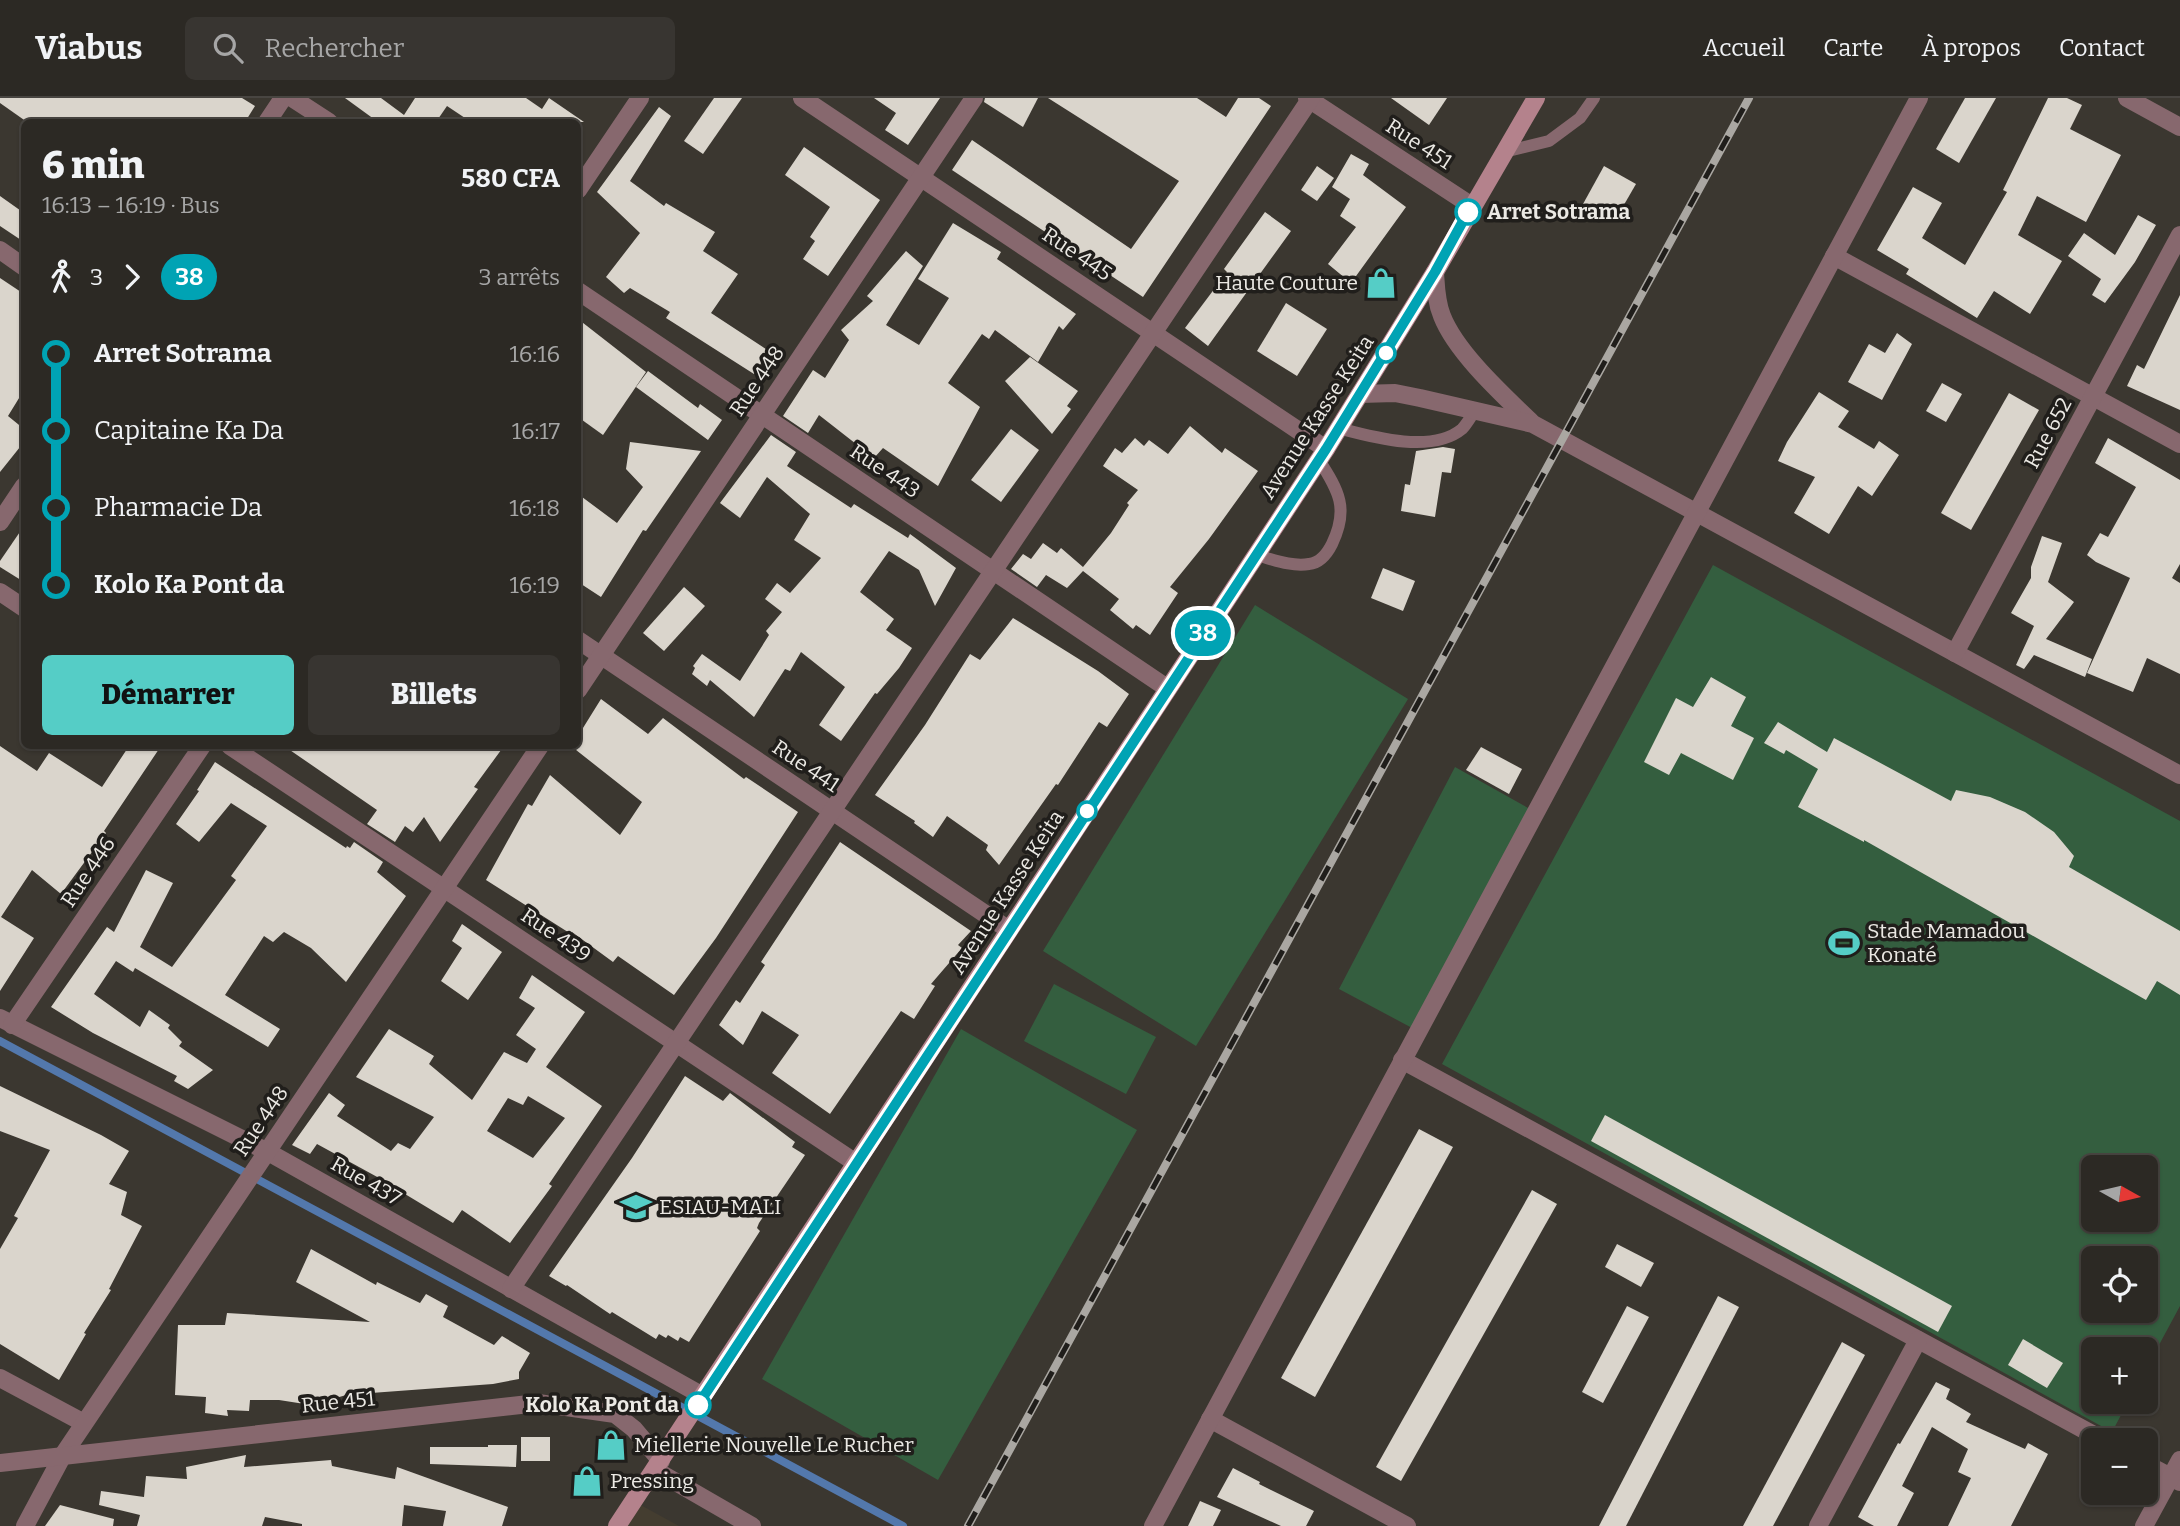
<!DOCTYPE html>
<html lang="fr">
<head>
<meta charset="utf-8">
<style>
	:root { --surface:#2c2924; --page:#383531; --text:#f1f3f6; --muted:#a6a6a6; --line:#484541; --accent:#55cdc6 }
	body { margin:0; font-family:Bitter,serif; background:var(--page); color:var(--text); height:100vh; display:flex; flex-direction:column; font-size:26px; white-space:nowrap }
	* { box-sizing:border-box; margin:0 }
	p { font-size:23px; color:var(--muted) }
	.icon { flex:none; width:38px; height:38px; fill:none; stroke:currentColor; stroke-width:2; stroke-linecap:round; stroke-linejoin:round }
	.map { position:relative; flex:1; overflow:hidden }
	.drawer { position:absolute; left:21px; top:21px; width:560px; height:630px; display:flex; flex-direction:column; background:var(--surface); border-radius:10px; box-shadow:0 2px 5px #0004,0 0 0 2px var(--line) }
	.drawer>* { flex:none }
	.badge { padding:0 14px; border-radius:23px; font-size:24px; line-height:46px }
	.needle { width:46px; rotate:98deg }
	.fabs { position:absolute; left:2081px; top:1057px; display:grid; gap:14px }
	.fabs a { display:grid; place-items:center; width:77px; height:77px; border-radius:10px; background:var(--surface); box-shadow:0 2px 5px #0004,0 0 0 2px var(--line); font-size:35px }
	.map>.badge { position:absolute; translate:-50% -50%; box-shadow:0 0 0 4px #fff }
	.legs { display:flex; align-items:center; gap:10px; height:77px; padding:0 21px; font-size:23px }
	.legs p { margin-inline-start:auto }
	.summary { display:flex; align-items:center; justify-content:space-between; height:119px; padding:0 21px }
	h1 { font-size:38px; font-weight:800; line-height:52px }
	.action { display:flex; gap:14px; margin-top:auto; padding:14px 21px }
	.action a { flex:1; height:80px; border-radius:10px; background:var(--accent); color:#111; font-size:28px; font-weight:800; line-height:80px; text-align:center }
	.action a+a { background:var(--page); color:var(--text) }
	ul { padding:0 21px; list-style:none }
	li { display:flex; align-items:center; gap:24px; height:77px; font-size:26px }
	li i { display:grid; place-items:center; width:10px; height:100%; margin:0 9px; background:currentColor }
	li i::after { content:''; width:18px; height:18px; margin:-9px; border:5px solid; border-radius:50%; background:var(--surface) }
	li p { margin-inline-start:auto }
	li:first-child i { background:linear-gradient(#0000 50%,currentColor 0) }
	li:last-child i { background:linear-gradient(currentColor 50%,#0000 0) }
	header { display:flex; align-items:center; gap:42px; box-sizing:border-box; height:98px; padding:0 35px; background:var(--surface); border-bottom:2px solid var(--line) }
	header strong { font-size:33px }
	nav { display:flex; gap:38px; margin-inline-start:auto; font-size:24px }
	.search { width:490px; height:63px; background:var(--page); display:flex; align-items:center; gap:18px; box-sizing:border-box; padding:0 24px; border-radius:10px; color:var(--muted); font-size:26px }
	.map>svg:first-child { display:block }
</style>
</head>
<body>
<header>
<strong>Viabus</strong>
<div class="search"><svg class="icon" aria-label="search" viewBox="0 0 24 24"><circle cx="10" cy="10" r="6"/><path d="M15 15l6 6"/></svg>Rechercher</div>
<nav><a>Accueil</a><a>Carte</a><a>À propos</a><a>Contact</a></nav>
</header>
<div class="map">
<svg width="2180" height="1428" viewBox="0 0 2180 1428">
	<rect width="100%" height="100%" fill="#3b3730"/>
	<polygon fill="#443d30" points="637,1405 679,1428 621,1428"/>
	<g fill="#345e3f" fill-rule="evenodd">
		<path d="M1713,467L2180,723V1208L2146,1271V1251H2093V1304H2128L2112,1334L1442,966ZM2093,1069H2146V1122H2093ZM2093,1160H2146V1213H2093Z"/>
		<polygon points="1255,507 1408,601 1196,948 1043,853"/>
		<polygon points="1455,669 1530,711 1414,931 1339,891"/>
		<polygon points="1054,886 1156,939 1126,996 1024,943"/>
		<polygon points="961,931 1137,1032 938,1382 762,1281"/>
	</g>
	<g fill="none" stroke-linecap="round" stroke-linejoin="round">
		<polyline stroke="#5378ac" stroke-width="8" points="0,943 903,1428"/>
	</g>
	<g fill="#dad5cc" fill-rule="evenodd">
		<polygon points="0,0 242,0 255,8 245,24 27,24 0,5"/>
		<polygon points="345,0 381,0 404,17 415,0 526,0 542,11 549,0 584,24 471,24 447,8 436,24 378,24"/>
		<polygon points="714,0 742,0 703,56 684,43"/>
		<polygon points="874,0 940,0 908,47 885,32 896,15"/>
		<polygon points="985,0 1038,0 1023,29 984,4"/>
		<polygon points="1048,0 1197,0 1226,19 1238,0 1259,0 1271,8 1143,199 952,72 972,42 1131,151 1179,83"/>
		<polygon points="1391,0 1447,0 1429,27"/>
		<polygon points="1965,0 1996,0 1959,65 1936,51"/>
		<polygon points="2048,0 2067,0 2082,7 2070,31 2121,57 2086,124 2037,98 2018,137 2062,163 2030,216 1994,193 1977,220 1906,176 1909,171 1877,152 1913,89 1942,105 1922,140 1965,167 2007,94 2003,92"/>
		<polygon points="659,9 671,18 630,83 664,108 666,105 715,134 703,153 738,176 711,215 769,253 754,276 666,220 670,214 630,190 624,195 606,179 640,135 597,94"/>
		<polygon points="804,49 880,102 828,178 803,161 815,143 810,139 830,109 785,77"/>
		<polygon points="1351,56 1369,66 1363,77 1406,109 1351,185 1328,166 1356,129 1340,118 1350,101 1332,89"/>
		<polygon points="1317,68 1334,80 1317,103 1301,92"/>
		<polygon points="1604,68 1636,86 1614,124 1583,106"/>
		<polygon points="0,98 24,115 24,144 0,128"/>
		<polygon points="1265,114 1291,133 1208,248 1185,230 1227,174 1224,171"/>
		<polygon points="2138,117 2156,127 2135,164 2105,205 2092,197 2101,181 2068,158 2084,135 2115,157"/>
		<polygon points="953,125 1001,154 997,161 1076,216 1063,232 1059,228 1038,264 995,232 989,241 982,236 948,285 980,309 938,388 883,350 874,360 819,317 808,335 783,318 813,272 825,280 849,242 841,232 873,203 867,198 906,153 923,168 886,227 919,247 949,200 918,181"/>
		<polygon points="0,180 24,196 24,292 8,318 24,331 24,344 0,374"/>
		<polygon points="2180,197 2180,312 2127,288 2137,267 2144,271"/>
		<polygon points="1286,205 1327,231 1297,278 1257,253"/>
		<polygon points="578,221 646,274 603,337 578,319"/>
		<polygon points="1897,235 1912,246 1882,302 1848,284 1869,246 1885,255"/>
		<polygon points="1030,259 1078,293 1067,308 1071,311 1052,336 1005,283"/>
		<polygon points="648,273 698,310 700,306 722,322 708,342 636,289"/>
		<polygon points="1942,285 1962,296 1946,324 1926,313"/>
		<polygon points="1819,294 1849,313 1838,329 1874,351 1879,343 1899,357 1872,398 1858,388 1829,436 1794,415 1815,379 1778,363 1787,344"/>
		<polygon points="2009,295 2039,312 1971,432 1941,415"/>
		<polygon points="1190,328 1222,355 1225,350 1258,373 1209,441 1170,489 1178,495 1150,537 1136,527 1133,531 1110,512 1119,501 1083,473 1067,490 1046,477 1037,489 1011,471 1023,456 1031,461 1043,445 1057,455 1061,450 1083,469 1111,435 1129,407 1127,405 1138,392 1103,368 1115,350 1122,355 1135,340 1144,348 1149,342 1168,356"/>
		<polygon points="1011,331 1039,352 1001,404 971,382"/>
		<polygon points="771,337 796,354 787,368 851,410 854,406 908,440 910,436 956,470 935,508 919,472 889,453 860,494 894,521 886,532 912,550 899,570 877,596 875,595 841,643 819,627 845,589 801,554 790,573 785,571 754,619 710,582 707,588 692,576 695,570 693,568 702,556 740,583 769,537 766,533 782,514 765,501 777,485 790,495 821,460 794,442 810,416 767,379 740,420 720,405"/>
		<polygon points="2108,340 2180,382 2180,466 2172,480 2180,485 2180,576 2147,560 2133,594 2087,575 2130,480 2096,464 2087,457 2100,435 2108,439 2136,389 2095,365"/>
		<polygon points="630,344 701,353 646,433 643,432 601,499 578,484 578,396 617,425 643,389 626,371"/>
		<polygon points="1443,349 1455,351 1451,375 1442,374 1435,419 1401,413 1405,386 1410,387 1416,353"/>
		<polygon points="24,428 24,484 0,469 0,463"/>
		<polygon points="2042,438 2062,445 2048,484 2074,504 2046,541 2092,561 2085,579 2034,557 2024,571 2016,567 2034,528 2011,515 2031,480 2031,469"/>
		<polygon points="1383,470 1415,483 1403,513 1371,500"/>
		<polygon points="684,489 705,508 664,553 643,535"/>
		<polygon points="1013,520 1098,573 1129,596 1107,629 1099,624 1058,687 1056,686 999,767 986,752 988,747 947,718 933,739 914,725 915,723 875,697 925,627 970,556 980,562"/>
		<polygon points="1711,579 1746,599 1731,628 1754,640 1733,682 1681,655 1669,677 1644,664 1676,600 1693,609"/>
		<polygon points="601,601 648,636 663,620 744,681 746,679 798,714 716,840 674,897 618,858 613,864 572,834 571,836 486,782 528,706 532,708 550,677 620,737 642,704 571,648 578,648 578,638"/>
		<polygon points="1778,624 1827,654 1834,640 1951,703 1956,692 1990,699 2025,714 2054,734 2074,758 2069,769 2180,833 2180,897 2157,883 2146,902 1864,742 1864,744 1798,709 1818,671 1786,652 1784,656 1764,645"/>
		<polygon points="0,648 37,673 49,655 102,689 129,648 161,648 104,733 106,735 61,796 32,772 1,819 34,840 0,893"/>
		<polygon points="284,648 504,648 474,689 478,691 440,744 424,719 413,734 405,728 395,744 367,726 377,712"/>
		<polygon points="1481,649 1522,671 1509,696 1466,672"/>
		<polygon points="215,664 346,750 347,748 350,750 354,744 383,764 377,774 406,798 346,884 311,850 284,834 273,844 264,838 225,897 280,931 268,949 135,870 133,874 116,863 94,896 140,929 149,912 170,927 168,930 182,944 179,948 213,972 188,991 174,983 177,978 93,935 51,909 107,829 114,834 146,772 173,785 140,849 172,869 236,782 231,778 267,728 231,705 199,744 176,726 199,693 197,692"/>
		<polygon points="840,744 971,833 958,847 962,850 931,886 935,888 914,921 901,913 830,1016 772,975 799,937 762,913 743,947 719,927 736,902 740,905 765,867 761,864"/>
		<polygon points="462,826 502,854 468,902 441,883 462,850 452,843"/>
		<path d="M532,877L585,914L546,969L602,1008L549,1086L552,1088L510,1145L462,1112L453,1125L400,1093L401,1092L317,1046L310,1056L292,1047L329,995L345,1007L337,1018L391,1053L398,1045L410,1051L434,1019L356,979L389,931L434,958L429,966L472,1002L504,954L527,965L536,951L516,937L535,910L519,900ZM528,998L565,1020L533,1060L487,1033L508,1000L523,1007Z"/>
		<polygon points="685,978 723,1003 730,995 795,1044 792,1049 805,1057 759,1125 757,1130 760,1133 689,1244 680,1239 678,1243 668,1237 666,1240 659,1236 656,1241 612,1214 610,1216 567,1187 566,1188 549,1178 632,1060"/>
		<polygon points="0,988 101,1037 129,1053 109,1086 127,1094 121,1117 142,1128 109,1191 111,1192 84,1235 86,1236 59,1282 0,1246 0,1151 18,1120 14,1118 50,1052 0,1033"/>
		<polygon points="1605,1017 1952,1208 1938,1234 1591,1043"/>
		<polygon points="1419,1031 1453,1049 1315,1299 1281,1280"/>
		<polygon points="1532,1092 1557,1106 1401,1383 1376,1369"/>
		<polygon points="1617,1146 1654,1165 1641,1189 1605,1169"/>
		<polygon points="311,1151 376,1187 377,1184 420,1205 426,1196 448,1208 443,1219 494,1247 502,1238 530,1255 519,1274 519,1281 493,1286 371,1295 371,1290 311,1307 279,1302 250,1302 249,1313 227,1312 228,1318 205,1315 206,1299 175,1297 178,1227 225,1227 227,1215 370,1224 296,1184"/>
		<polygon points="1718,1198 1739,1209 1626,1428 1599,1428"/>
		<polygon points="1627,1208 1649,1219 1603,1305 1582,1294"/>
		<polygon points="2023,1241 2063,1265 2047,1290 2008,1267"/>
		<polygon points="1842,1244 1865,1257 1773,1428 1743,1428"/>
		<polygon points="1936,1284 1950,1291 1946,1301 1971,1316 1966,1324 2025,1351 2028,1345 2048,1356 2011,1428 1948,1428 1971,1380 1958,1374 1968,1351 1932,1329 1902,1388 1914,1395 1897,1428 1874,1428 1858,1419 1898,1345 1900,1346"/>
		<rect x="521" y="1339" width="29" height="24"/>
		<polygon points="488,1347 517,1347 516,1369 430,1366 430,1349 488,1349"/>
		<polygon points="246,1357 244,1369 331,1362 332,1368 395,1381 397,1369 508,1409 502,1428 443,1428 446,1413 404,1407 402,1428 302,1428 302,1426 265,1419 262,1428 137,1428 140,1417 99,1407 101,1393 144,1399 146,1378 187,1381 186,1369"/>
		<polygon points="1233,1370 1260,1384 1259,1386 1314,1413 1306,1428 1281,1428 1217,1399"/>
		<polygon points="1200,1403 1221,1412 1213,1428 1188,1428"/>
		<polygon points="60,1407 114,1421 113,1428 45,1428"/>
	</g>
	<g fill="none" stroke-linecap="round" stroke-linejoin="round">
		<g stroke="#87686e" stroke-width="12">
			<polyline points="1504,54 1549,43 1580,20 1594,0"/>
			<path d="M1338,330C1372,339 1432,356 1462,331C1467,326 1471,318 1475,313"/>
			<path d="M1256,457C1272,461 1291,469 1309,466C1320,465 1327,456 1332,446C1349,411 1339,393 1319,362"/>
		</g>
		<g stroke="#87686e" stroke-width="18">
			<polyline points="292,0 329,24"/>
			<polyline points="802,0 1326,351"/>
			<polyline points="1307,0 1472,108"/>
			<polyline points="2127,0 2180,29"/>
			<polyline points="267,24 283,0"/>
			<polyline points="578,92 640,0"/>
			<polyline points="0,152 24,169"/>
			<polyline points="1834,158 2180,346"/>
			<path d="M1435,174C1436,189 1436,204 1442,218C1456,254 1502,296 1531,324"/>
			<polyline points="578,193 1167,590"/>
			<polyline points="1360,296 1395,295 1420,300 1533,326 2180,677"/>
			<polyline points="0,424 24,388"/>
			<polyline points="0,494 24,510"/>
			<polyline points="578,542 1009,832"/>
			<polyline points="1955,555 2180,137"/>
			<polyline points="578,592 974,0"/>
			<polyline points="230,648 856,1065"/>
			<polyline points="0,920 268,1054 703,1298"/>
			<polyline points="12,927 202,648"/>
			<polyline points="1402,962 2103,1342"/>
			<polyline points="511,1191 1311,0"/>
			<polyline points="0,1280 84,1325"/>
			<polyline points="1210,1321 1407,1428"/>
			<polyline points="2146,1366 2180,1384"/>
			<polyline points="25,1428 63,1357 540,648"/>
			<polyline points="1153,1428 1919,0"/>
			<polyline points="1818,1428 1918,1242"/>
		</g>
		<g stroke="#87686e" stroke-width="18">
			<polyline points="0,1365 538,1305 615,1316 634,1331 661,1363"/>
			<polyline points="655,1372 752,1428"/>
			<polyline points="2144,1428 2180,1362"/>
		</g>
		<polyline stroke="#b4828c" stroke-width="18" points="617,1428 1326,351 1435,174 1536,0"/>
		<defs>
			<polyline id="rail" points="968,1428 1749,0"/>
		</defs>
		<use href="#rail" stroke="#aaa7a2" stroke-width="8"/>
		<use href="#rail" stroke="#201e1b" stroke-width="5" stroke-dasharray="16" stroke-linecap="butt"/>
	</g>
	<g fill="none" stroke-linecap="round" stroke-linejoin="round">
		<defs>
			<polyline id="line-1" points="698,1307 1326,351 1435,174 1468,114"/>
		</defs>
		<use href="#line-1" stroke="#fff" stroke-width="16"/>
		<use href="#line-1" stroke="#00a3b4" stroke-width="10"/>
	</g>
	<defs>
		<symbol id="shop-bare" viewBox="-9 -9 18 18"><path d="M-5-2.5h2.3a2.7 3.5 0 0 1 5.4 0H5L5.5 6h-11ZM-1.5-2.5h3a1.5 2.3 0 0 0-3 0Z" fill="#55cdc6" stroke="#201e1b" stroke-width="2.5" paint-order="stroke"/></symbol>
		<symbol id="stadium-bare" viewBox="-9 -9 18 18"><path d="M0-5a6.5 5 0 1 0 0 10a6.5 5 0 1 0 0-10ZM-3.5-1.8h7v3.6h-7Z" fill="#55cdc6" stroke="#201e1b" stroke-width="2.5" paint-order="stroke"/></symbol>
		<symbol id="university-bare" viewBox="-9 -9 18 18"><path d="M0-5L7-2L0 1L-7-2ZM-4 1L0 2.5L4 1V4Q0 6-4 4Z" fill="#55cdc6" stroke="#201e1b" stroke-width="2.5" paint-order="stroke"/></symbol>
	</defs>
	<g fill-rule="evenodd">
		<use href="#shop-bare" x="1359" y="163" width="44" height="44"/>
		<use href="#stadium-bare" x="1822" y="823" width="44" height="44"/>
		<use href="#university-bare" x="614" y="1087" width="44" height="44"/>
		<use href="#shop-bare" x="589" y="1325" width="44" height="44"/>
		<use href="#shop-bare" x="565" y="1361" width="44" height="44"/>
	</g>
	<g fill="#fff" stroke="#00a3b4" stroke-width="3.5">
		<circle cx="1468" cy="114" r="12"/>
		<circle cx="1386" cy="255" r="9"/>
		<circle cx="1087" cy="713" r="9"/>
		<circle cx="698" cy="1307" r="12"/>
	</g>
	<g text-anchor="middle" dominant-baseline="central" stroke-width="7" stroke-linejoin="round" paint-order="stroke">
		<g font-size="21" fill="#ebe9e4" stroke="#201e1b">
			<text transform="translate(1419 46) rotate(33)">Rue 451</text>
			<text transform="translate(1077 156) rotate(34)">Rue 445</text>
			<text transform="translate(757 283) rotate(-56)">Rue 448</text>
			<text transform="translate(1317 319) rotate(-57)">Avenue Kasse Keita</text>
			<text transform="translate(2048 335) rotate(-62)">Rue 652</text>
			<text transform="translate(885 373) rotate(34)">Rue 443</text>
			<text transform="translate(806 668) rotate(34)">Rue 441</text>
			<text transform="translate(88 774) rotate(-56)">Rue 446</text>
			<text transform="translate(1007 794) rotate(-57)">Avenue Kasse Keita</text>
			<text transform="translate(556 837) rotate(34)">Rue 439</text>
			<text transform="translate(261 1023) rotate(-56)">Rue 448</text>
			<text transform="translate(366 1083) rotate(30)">Rue 437</text>
			<text transform="translate(338 1304) rotate(-6)">Rue 451</text>
		</g>
		<g font-size="21" font-weight="bold" fill="#ebe9e4" stroke="#201e1b" text-anchor="start">
			<text x="1487" y="114">Arret Sotrama</text>
			<text x="679" y="1307" text-anchor="end">Kolo Ka Pont da</text>
		</g>
		<g font-size="21" fill="#ebe9e4" stroke="#201e1b" text-anchor="start">
			<text x="1358" y="185" text-anchor="end">Haute Couture</text>
			<text x="1867" y="833">Stade Mamadou<tspan x="1867" dy="24">Konaté</tspan></text>
			<text x="659" y="1109">ESIAU-MALI</text>
			<text x="634" y="1347">Miellerie Nouvelle Le Rucher</text>
			<text x="610" y="1383">Pressing</text>
		</g>
	</g>
</svg>
<div class="fabs">
<a><svg class="needle" viewBox="-14 -14 28 28"><path d="M0-13l5 13h-10z" fill="#e53935"/><path d="M0 13l5-13h-10z" fill="#a6a6a6"/></svg></a>
<a><svg class="icon" aria-label="locate" viewBox="0 0 24 24"><circle cx="12" cy="12" r="6"/><path d="M12 2v4M12 18v4M2 12h4M18 12h4"/></svg></a>
<a>+</a>
<a>−</a>
</div>
<b class="badge" style="left:1203px;top:535px;background:#00a3b4;color:#fff">38</b>
<section class="drawer">
<div class="summary"><div><h1>6 min</h1><p>16:13 – 16:19 · Bus</p></div><b>580 CFA</b></div>
<div class="legs"><svg class="icon" aria-label="walk" viewBox="0 0 24 24"><circle cx="13" cy="4" r="2"/><path d="M13 8l-2 6 4 7M11 14l-3 7M7 12l3-4h3l4 4"/></svg>3<svg class="icon" aria-label="forward" viewBox="0 0 24 24"><path d="M9 5l7 7-7 7"/></svg><b class="badge" style="background:#00a3b4;color:#fff">38</b><p>3 arrêts</p></div>
<ul>
<li><i style="color:#00a3b4"></i><b>Arret Sotrama</b><p>16:16</p></li>
<li><i style="color:#00a3b4"></i><span>Capitaine Ka Da</span><p>16:17</p></li>
<li><i style="color:#00a3b4"></i><span>Pharmacie Da</span><p>16:18</p></li>
<li><i style="color:#00a3b4"></i><b>Kolo Ka Pont da</b><p>16:19</p></li>
</ul>
<div class="action"><a>Démarrer</a><a>Billets</a></div>
</section>
</div>
</body>
</html>
